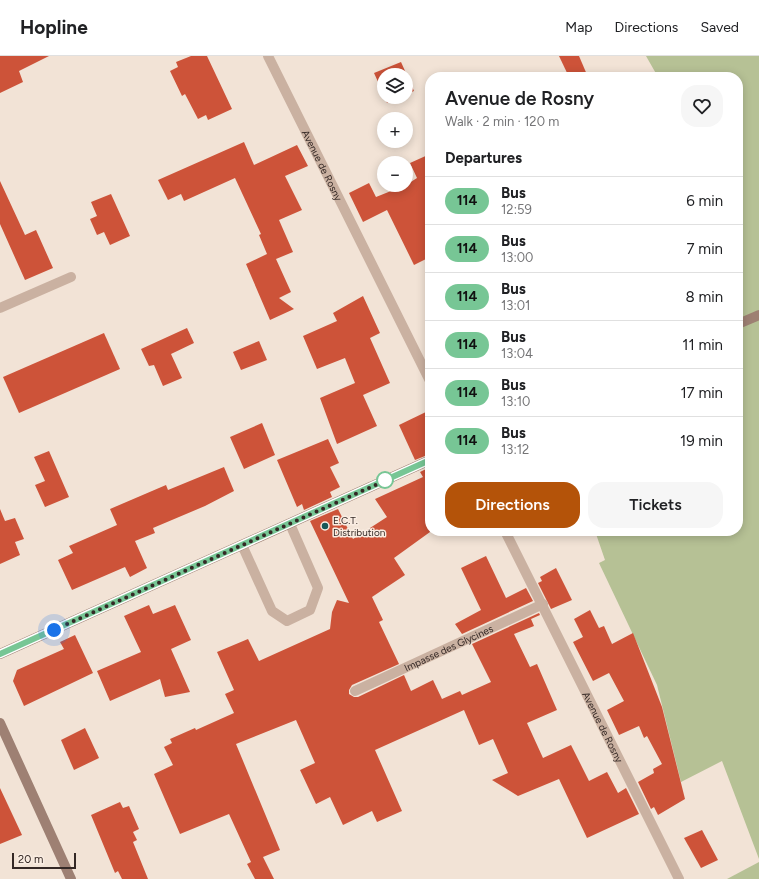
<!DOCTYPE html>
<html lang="en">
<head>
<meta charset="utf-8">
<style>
	:root { --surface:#fff; --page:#f6f6f6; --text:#202124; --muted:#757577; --line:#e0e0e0; --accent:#b45309 }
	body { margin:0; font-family:Figtree,sans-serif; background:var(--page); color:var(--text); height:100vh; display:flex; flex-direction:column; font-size:15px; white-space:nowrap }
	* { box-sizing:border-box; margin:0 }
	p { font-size:13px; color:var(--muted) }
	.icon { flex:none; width:22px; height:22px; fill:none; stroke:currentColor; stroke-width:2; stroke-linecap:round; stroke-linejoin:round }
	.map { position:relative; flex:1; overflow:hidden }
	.sheet { position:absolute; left:425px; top:16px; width:318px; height:464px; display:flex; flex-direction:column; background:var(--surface); border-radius:16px; box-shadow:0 2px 10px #0003 }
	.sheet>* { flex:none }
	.badge { padding:0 8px; border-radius:13px; font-size:14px; line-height:26px }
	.controls { position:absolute; left:377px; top:12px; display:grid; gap:8px }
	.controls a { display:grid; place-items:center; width:36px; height:36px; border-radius:50%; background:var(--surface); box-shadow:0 2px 10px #0003; font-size:20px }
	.scale { position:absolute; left:12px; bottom:10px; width:64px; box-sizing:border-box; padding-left:4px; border:2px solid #342825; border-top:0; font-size:11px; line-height:14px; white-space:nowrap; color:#342825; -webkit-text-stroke:3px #faede2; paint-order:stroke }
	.you { position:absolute; width:20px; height:20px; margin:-10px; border:3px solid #fff; border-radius:50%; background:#1a73e8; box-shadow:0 0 0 6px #1a73e833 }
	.map>.badge { position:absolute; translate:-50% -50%; box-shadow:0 0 0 2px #fff }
	h2 { padding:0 20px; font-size:15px; line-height:36px }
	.round { display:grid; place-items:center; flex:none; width:42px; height:42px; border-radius:16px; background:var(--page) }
	.headline { display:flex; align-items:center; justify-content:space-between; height:68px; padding:0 20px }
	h1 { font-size:19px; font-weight:600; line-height:30px }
	.cta { display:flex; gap:8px; margin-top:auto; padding:8px 20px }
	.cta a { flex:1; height:46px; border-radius:16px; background:var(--accent); color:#fff; font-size:16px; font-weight:600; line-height:46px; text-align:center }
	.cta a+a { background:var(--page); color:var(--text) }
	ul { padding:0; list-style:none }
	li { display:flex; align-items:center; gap:12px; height:48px; padding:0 20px; border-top:1px solid var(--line) }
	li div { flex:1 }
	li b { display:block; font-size:15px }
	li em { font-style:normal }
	li .badge { min-width:44px; font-weight:700; text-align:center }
	header { display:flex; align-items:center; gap:24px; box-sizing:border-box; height:56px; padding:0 20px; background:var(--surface); border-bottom:1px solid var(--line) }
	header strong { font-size:19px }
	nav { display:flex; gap:22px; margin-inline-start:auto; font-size:14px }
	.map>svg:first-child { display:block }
</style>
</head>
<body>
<header>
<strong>Hopline</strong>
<nav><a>Map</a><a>Directions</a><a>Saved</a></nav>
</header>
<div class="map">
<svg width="759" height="823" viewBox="0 0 759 823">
	<rect width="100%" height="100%" fill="#f2e3d6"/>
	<g fill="#b6c195">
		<polygon points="646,0 759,0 759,803 722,705 681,726 657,629 599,507 605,504 595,475 738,475 738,21 658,21"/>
		<polygon points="759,806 759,823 727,823"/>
	</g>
	<g fill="#cd5339">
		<polygon points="0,0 49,0 19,15 23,26 0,37"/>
		<polygon points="191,0 207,0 232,53 208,64 206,59 198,63 185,38 182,40 170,15 178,11 176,6"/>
		<polygon points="559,0 579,0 588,21 569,21"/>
		<polygon points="401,6 414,35 406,38 406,19 384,19 384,39 374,17"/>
		<polygon points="385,41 400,41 387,47"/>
		<polygon points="244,86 254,109 297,89 308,110 285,120 302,154 279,164 293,196 276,203 291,236 279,242 294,253 270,264 246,208 267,198 259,179 261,178 235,122 184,145 181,138 168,144 158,124"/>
		<polygon points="430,98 430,201 414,209 387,154 363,166 349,137 369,127 376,141 406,129 417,122 410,107"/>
		<polygon points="0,125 25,179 36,174 53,212 25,224 0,168"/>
		<polygon points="111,138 130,180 110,189 104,176 97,179 90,163 97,160 91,146"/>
		<polygon points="363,240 380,277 370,282 390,327 363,339 377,370 337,388 320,342 355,327 345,302 317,313 303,280 337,265 333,257"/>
		<polygon points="187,272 194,287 171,298 182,322 163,330 154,309 149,310 141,293"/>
		<polygon points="104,277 120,313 19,357 3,321"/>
		<polygon points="259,285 267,304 241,314 233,296"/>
		<polygon points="430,354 430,398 415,404 399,369"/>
		<polygon points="262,367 275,399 244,413 230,381"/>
		<polygon points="328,383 339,407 330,411 340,431 330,436 332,441 304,454 302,448 297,451 277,404"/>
		<polygon points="49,395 69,441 45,451 35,429 45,425 34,401"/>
		<polygon points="224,411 234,435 205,450 153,472 155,477 135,485 147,512 130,521 125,511 72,534 58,504 73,497 69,490 117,469 110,453 166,429 168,434"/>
		<polygon points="430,411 430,476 394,502 405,519 372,541 383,564 379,566 399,608 352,629 349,634 349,638 354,641 358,641 404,619 411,635 433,624 442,643 460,635 462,639 491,626 472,588 539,557 540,559 531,563 534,570 514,578 530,611 537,608 557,654 527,667 543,702 571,689 589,725 607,716 618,737 626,732 639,758 587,782 559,723 518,740 492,724 508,717 493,683 479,689 464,654 375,694 402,755 377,766 372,755 343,769 330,741 316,748 300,714 315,707 296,664 236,688 280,794 263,801 274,823 255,823 247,808 251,806 229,758 180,778 154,718 173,709 164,691 172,687 170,683 195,672 196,674 234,657 225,638 234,634 217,596 248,583 259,605 330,573 332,556 337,544 349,547 310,465 338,453 353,483 387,461 375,443 423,421 420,416"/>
		<polygon points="0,453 5,465 15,462 24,483 15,486 20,499 0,508"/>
		<polygon points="486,500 506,542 526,532 533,545 462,578 455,568 481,554 461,512"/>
		<polygon points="556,512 572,544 551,553 538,527 542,525 540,521"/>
		<polygon points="149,549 153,558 175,549 191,584 171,593 190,636 165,641 160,623 110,645 97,615 141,596 124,560"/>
		<polygon points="590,554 599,572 604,570 612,588 633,577 662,651 685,743 658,759 654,751 651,753 638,726 654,717 653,713 662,708 647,680 644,682 639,670 619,679 607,654 624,645 609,617 593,625 573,586 583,581 574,563"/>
		<polygon points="75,579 93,617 24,650 13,625 17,614 64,593 60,586"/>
		<polygon points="85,672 99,702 74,714 61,684"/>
		<polygon points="0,732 22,779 0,788"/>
		<polygon points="120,746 123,752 129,750 139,773 133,776 137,784 133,786 148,823 122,823 118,815 115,817 91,759"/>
		<polygon points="702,774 718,804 701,812 684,782"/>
	</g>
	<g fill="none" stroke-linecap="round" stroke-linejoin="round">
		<g stroke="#cab1a1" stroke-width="10">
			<polyline points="0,252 71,221"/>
			<polyline points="242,489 272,555 287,565 310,554 318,532 290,468"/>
		</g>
		<g stroke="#cab1a1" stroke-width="10">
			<path id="s1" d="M268,0L430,325"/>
			<path id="s2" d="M505,475L679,823"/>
			<path id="s3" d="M355,635L543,548"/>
		</g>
		<g stroke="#9e8073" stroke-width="10">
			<polyline points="738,268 759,259"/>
			<polyline points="0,598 430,404"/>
			<polyline points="0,667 71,823"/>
		</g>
	</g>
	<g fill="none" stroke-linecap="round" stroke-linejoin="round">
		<defs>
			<polyline id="line" points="0,598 430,404"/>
		</defs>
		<use href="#line" stroke="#fff" stroke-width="9"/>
		<use href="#line" stroke="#77c695" stroke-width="6"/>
		<polyline stroke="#342825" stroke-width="4" stroke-dasharray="0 7.2" points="54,574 391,422 385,424"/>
	</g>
	<circle fill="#fff" stroke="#77c695" stroke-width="2" cx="385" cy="424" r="8"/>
	<circle fill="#185858" stroke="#faede2" stroke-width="1.5" cx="325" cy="470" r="4"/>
	<g text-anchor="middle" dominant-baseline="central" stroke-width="3" stroke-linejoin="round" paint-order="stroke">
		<g font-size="10" fill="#342825" stroke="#faede2">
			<text stroke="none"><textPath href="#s1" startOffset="122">Avenue de Rosny</textPath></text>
			<text stroke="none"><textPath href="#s3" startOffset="103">Impasse des Glycines</textPath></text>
			<text stroke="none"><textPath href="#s2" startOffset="219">Avenue de Rosny</textPath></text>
		</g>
		<g font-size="10" fill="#342825" stroke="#faede2" text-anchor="start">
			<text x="333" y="464">E.C.T.<tspan x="333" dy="12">Distribution</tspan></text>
		</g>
	</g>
</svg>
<div class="controls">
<a><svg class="icon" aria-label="layers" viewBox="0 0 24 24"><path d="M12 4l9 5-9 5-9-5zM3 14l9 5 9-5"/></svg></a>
<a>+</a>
<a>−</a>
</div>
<div class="scale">20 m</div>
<div class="you" style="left:54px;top:574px"></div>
<section class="sheet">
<div class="headline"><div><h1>Avenue de Rosny</h1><p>Walk · 2 min · 120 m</p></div><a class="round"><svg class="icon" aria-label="heart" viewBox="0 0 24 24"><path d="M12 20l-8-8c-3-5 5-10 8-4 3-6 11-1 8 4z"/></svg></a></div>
<h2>Departures</h2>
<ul>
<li><span class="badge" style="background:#77c695;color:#111">114</span><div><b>Bus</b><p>12:59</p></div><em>6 min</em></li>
<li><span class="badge" style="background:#77c695;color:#111">114</span><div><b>Bus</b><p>13:00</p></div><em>7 min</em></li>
<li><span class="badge" style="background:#77c695;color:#111">114</span><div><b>Bus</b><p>13:01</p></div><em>8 min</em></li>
<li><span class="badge" style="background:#77c695;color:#111">114</span><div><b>Bus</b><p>13:04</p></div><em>11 min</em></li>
<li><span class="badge" style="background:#77c695;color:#111">114</span><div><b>Bus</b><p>13:10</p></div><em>17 min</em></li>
<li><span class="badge" style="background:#77c695;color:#111">114</span><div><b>Bus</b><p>13:12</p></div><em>19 min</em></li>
</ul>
<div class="cta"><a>Directions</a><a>Tickets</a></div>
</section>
</div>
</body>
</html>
